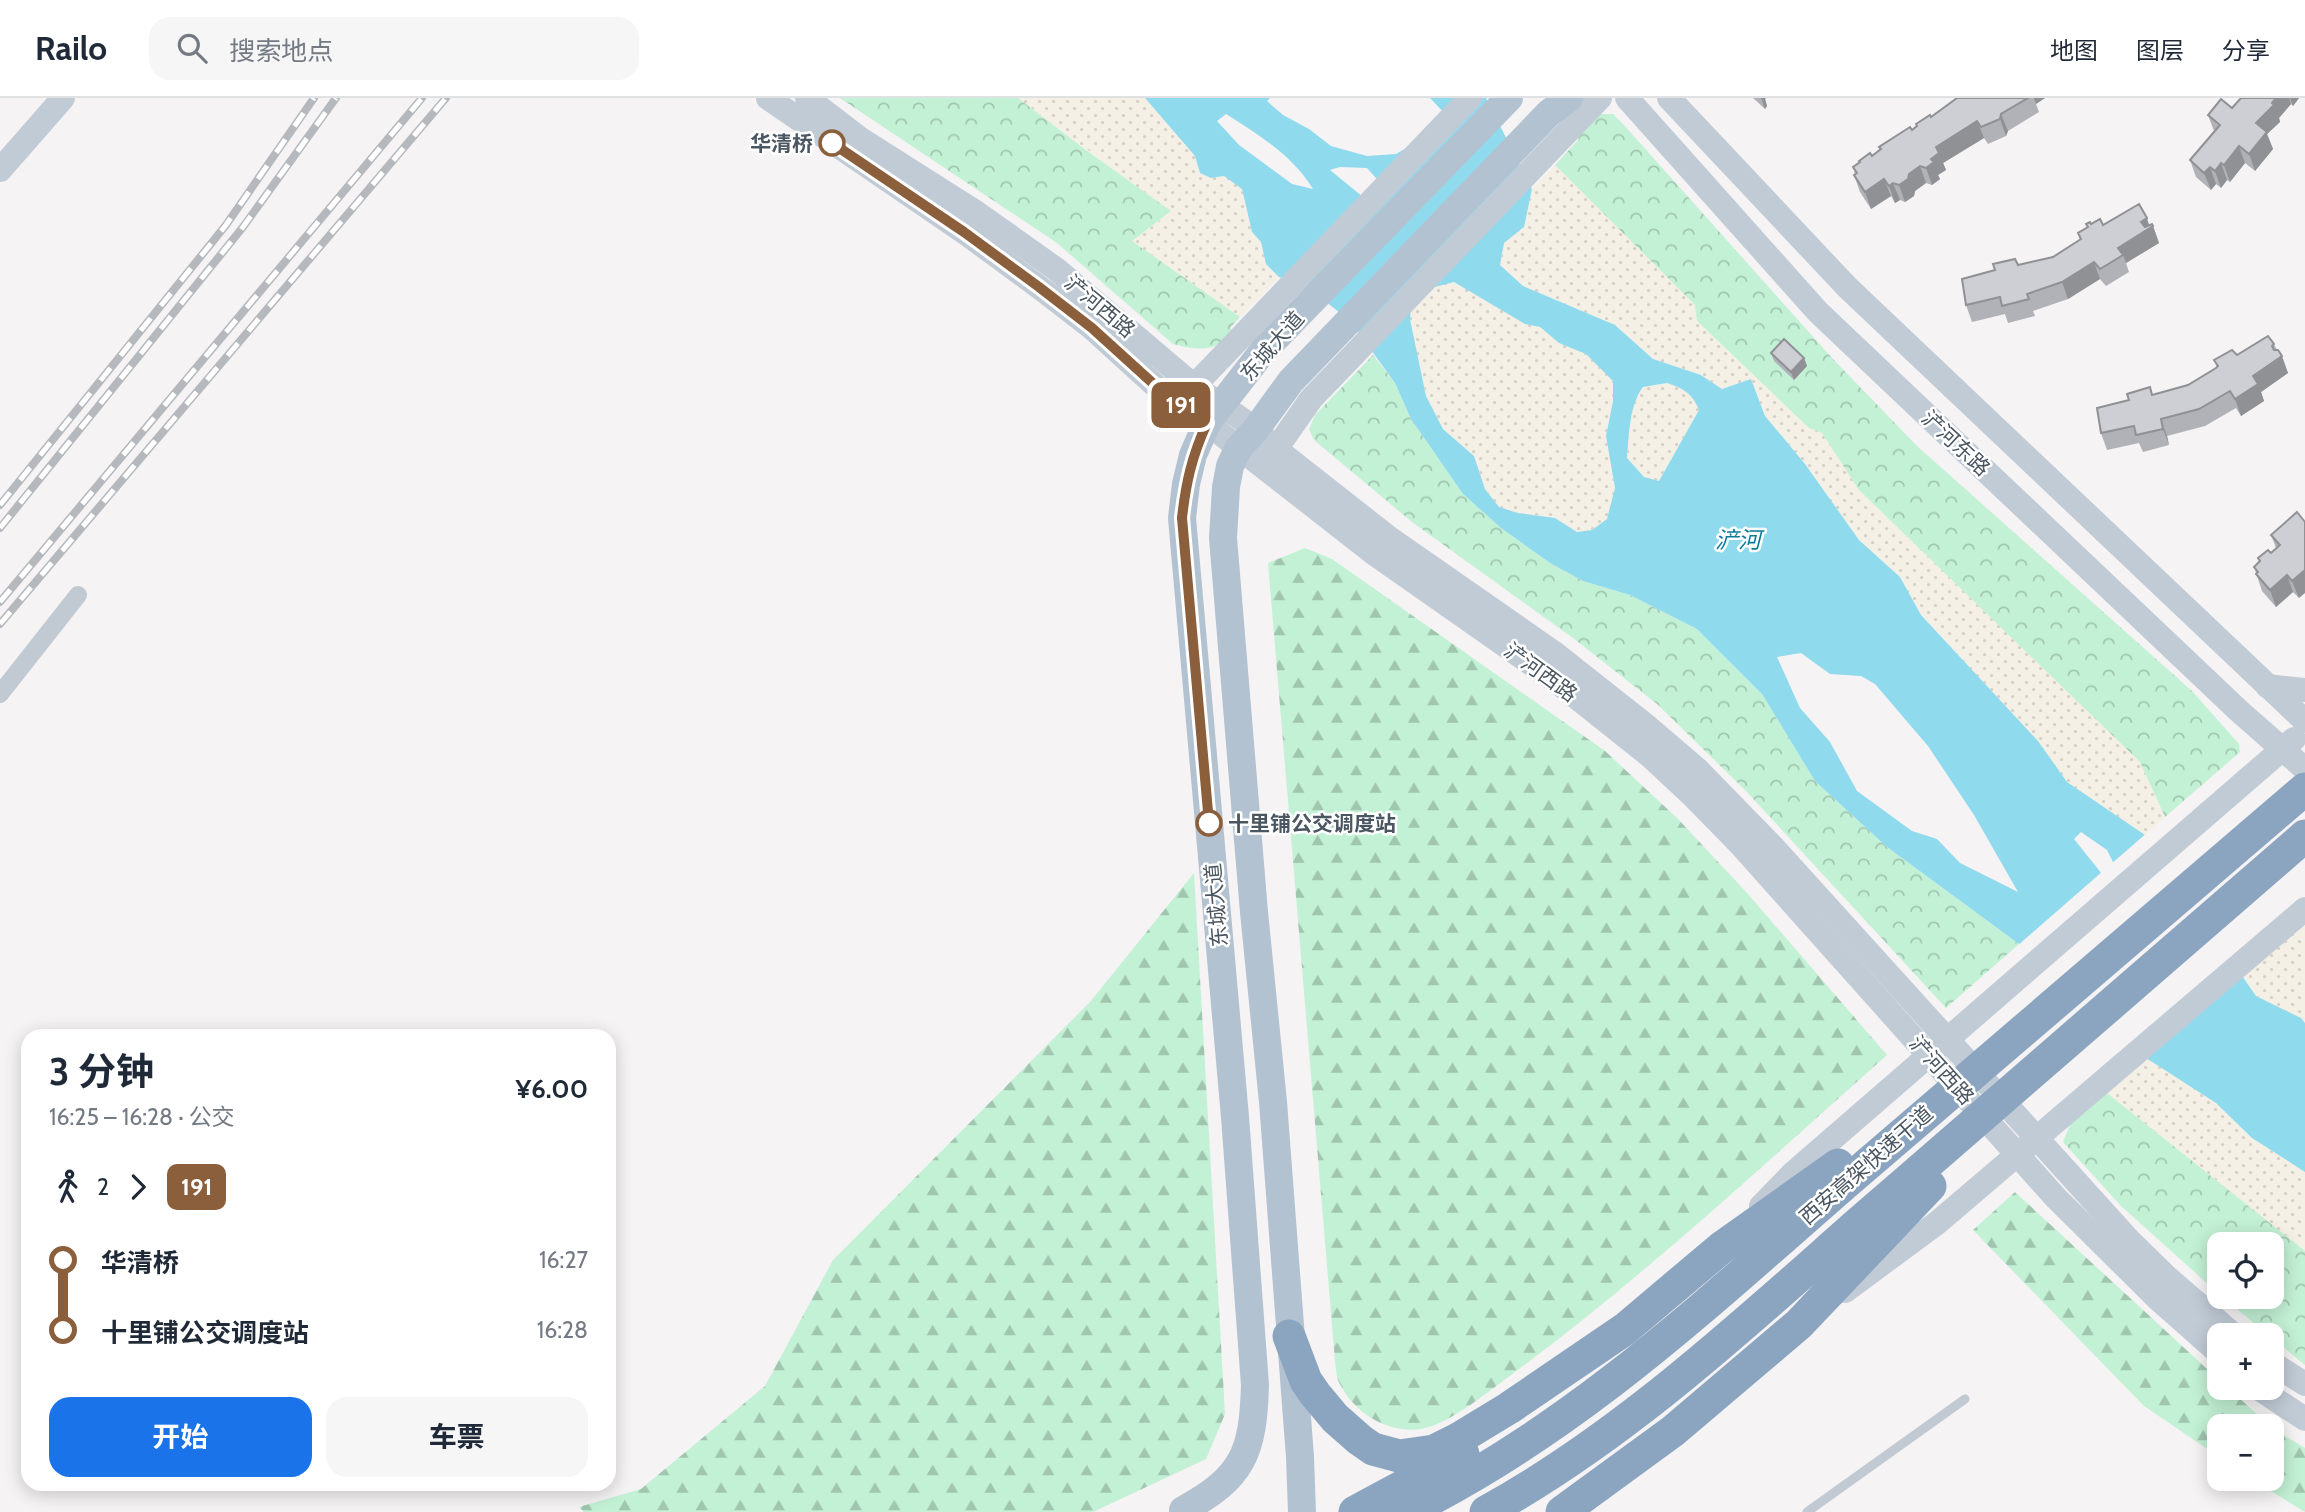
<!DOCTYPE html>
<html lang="zh">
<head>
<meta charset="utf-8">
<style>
	:root { --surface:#fff; --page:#f6f6f7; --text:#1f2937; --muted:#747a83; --line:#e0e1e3; --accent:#1a73e8 }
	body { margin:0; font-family:Cabin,"Noto Sans SC",sans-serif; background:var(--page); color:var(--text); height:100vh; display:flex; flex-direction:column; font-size:26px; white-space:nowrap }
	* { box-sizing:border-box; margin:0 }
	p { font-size:23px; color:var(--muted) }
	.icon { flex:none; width:38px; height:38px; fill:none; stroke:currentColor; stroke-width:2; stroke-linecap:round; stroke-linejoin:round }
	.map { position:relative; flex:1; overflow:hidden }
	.drawer { position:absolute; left:21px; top:931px; width:595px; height:462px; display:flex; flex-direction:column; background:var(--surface); border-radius:21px; box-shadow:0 4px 18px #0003 }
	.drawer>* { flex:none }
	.badge { padding:0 14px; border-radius:10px; font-size:24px; line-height:46px }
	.tools { position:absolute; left:2207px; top:1134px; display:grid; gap:14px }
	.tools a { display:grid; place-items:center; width:77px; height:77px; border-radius:14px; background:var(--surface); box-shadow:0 4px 18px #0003; font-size:35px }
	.map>.badge { position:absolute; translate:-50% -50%; box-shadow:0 0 0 4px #fff }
	.legs { display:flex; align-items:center; gap:10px; height:77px; padding:0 28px; font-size:23px }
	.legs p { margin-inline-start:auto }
	.summary { display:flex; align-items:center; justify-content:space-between; height:119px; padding:0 28px }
	h1 { font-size:38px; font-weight:700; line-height:52px }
	.cta { display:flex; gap:14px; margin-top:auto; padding:14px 28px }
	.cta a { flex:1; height:80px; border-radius:21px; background:var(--accent); color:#fff; font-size:28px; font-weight:700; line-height:80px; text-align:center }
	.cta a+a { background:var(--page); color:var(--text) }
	ul { padding:0 28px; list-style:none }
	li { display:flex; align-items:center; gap:24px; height:70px; font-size:26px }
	li i { display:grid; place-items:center; width:10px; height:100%; margin:0 9px; background:currentColor }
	li i::after { content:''; width:18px; height:18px; margin:-9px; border:5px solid; border-radius:50%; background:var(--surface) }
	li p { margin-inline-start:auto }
	li:first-child i { background:linear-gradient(#0000 50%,currentColor 0) }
	li:last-child i { background:linear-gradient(currentColor 50%,#0000 0) }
	header { display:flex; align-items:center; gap:42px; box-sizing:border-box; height:98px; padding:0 35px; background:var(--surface); border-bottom:2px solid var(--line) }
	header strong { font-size:33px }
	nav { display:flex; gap:38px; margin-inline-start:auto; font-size:24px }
	.search { width:490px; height:63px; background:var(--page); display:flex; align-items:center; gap:18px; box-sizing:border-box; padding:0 24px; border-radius:21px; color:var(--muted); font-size:26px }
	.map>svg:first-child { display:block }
</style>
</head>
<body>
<header>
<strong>Railo</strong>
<div class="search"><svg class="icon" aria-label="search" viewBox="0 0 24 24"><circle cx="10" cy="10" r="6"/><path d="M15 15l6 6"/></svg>搜索地点</div>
<nav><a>地图</a><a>图层</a><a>分享</a></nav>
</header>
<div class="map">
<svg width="2305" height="1414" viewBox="0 0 2305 1414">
	<defs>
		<pattern id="forest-firs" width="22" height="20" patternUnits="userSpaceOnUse" patternTransform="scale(1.75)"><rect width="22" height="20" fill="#c3f1d5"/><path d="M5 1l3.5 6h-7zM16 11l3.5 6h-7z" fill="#a0c6b0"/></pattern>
		<pattern id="sand-dots" width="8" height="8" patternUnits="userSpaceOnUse" patternTransform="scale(1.75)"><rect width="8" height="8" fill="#f5f0e5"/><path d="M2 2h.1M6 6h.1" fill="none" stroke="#d4d0c7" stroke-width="1.8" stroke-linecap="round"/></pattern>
		<pattern id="park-crowns" width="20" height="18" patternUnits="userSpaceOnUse" patternTransform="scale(1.75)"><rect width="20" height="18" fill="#c3f1d5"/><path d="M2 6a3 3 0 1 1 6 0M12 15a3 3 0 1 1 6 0" fill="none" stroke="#a0c6b0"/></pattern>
	</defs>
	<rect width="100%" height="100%" fill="#f5f3f3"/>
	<g fill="url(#forest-firs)">
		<path d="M1305,450L1332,461L1605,653L1678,721L1747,795L1887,957C1765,1065 1646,1177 1515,1274C1493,1290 1451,1325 1425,1330C1393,1338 1356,1317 1341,1288C1336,1281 1336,1271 1335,1263L1268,465Z"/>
		<polygon points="1194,775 1225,1316 1206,1361 1093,1414 584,1414 579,1409 641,1391 765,1288 833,1162 1090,904"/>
		<polygon points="2015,1094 2219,1282 2219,1290 2228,1290 2270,1328 2219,1328 2219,1359 2144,1308 1973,1132"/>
		<polygon points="2272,1330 2305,1350 2305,1414 2251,1381 2272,1381"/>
	</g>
	<g fill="url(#sand-dots)">
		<polygon points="1018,0 1145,0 1195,58 1200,75 1211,80 1224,77 1242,91 1252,134 1261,144 1266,166 1279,179 1240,219 1132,143 1171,114"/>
		<polygon points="1555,67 1695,207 1697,224 1809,330 1822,335 1859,392 2140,664 2165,719 2145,737 2067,684 2038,643 1921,517 1900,479 1859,442 1805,366 1765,318 1751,281 1722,291 1701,277 1653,261 1615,227 1523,188 1500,167 1504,145 1524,129 1532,91"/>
		<polygon points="1454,183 1525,226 1540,229 1559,245 1586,256 1613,283 1613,303 1606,338 1615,390 1607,421 1592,432 1577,434 1555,420 1518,415 1499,409 1485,391 1474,358 1443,331 1426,298 1410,222 1412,194"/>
		<path d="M1667,285C1683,290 1693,296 1699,312L1659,383L1644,379L1627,361C1629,339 1629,307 1642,289Z"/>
		<polygon points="2305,821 2305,925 2301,920 2256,898 2242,876"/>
		<polygon points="2146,960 2216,1005 2252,1040 2305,1074 2305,1153 2107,995"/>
	</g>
	<g fill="url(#park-crowns)">
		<path d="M840,0H1018L1086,52L1171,113L1132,143L1240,219L1230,230L1236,235C1214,254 1199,253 1173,246L1057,145Z"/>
		<polygon points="1600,16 1613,16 1623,26 1832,260 1917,348 2192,593 2239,646 2240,654 2165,719 2140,664 1859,392 1822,335 1809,330 1697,223 1695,207 1555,67 1579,41 1575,36"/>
		<polygon points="1373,257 1395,285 1411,321 1463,396 1501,430 1550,465 1583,483 1630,497 1697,531 1762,596 1815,683 1887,749 2019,846 1946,910 1746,693 1657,606 1573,540 1412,424 1314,342 1309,331 1315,317"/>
		<polygon points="2107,995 2305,1153 2305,1267 2222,1199 2272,1199 2272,1146 2219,1146 2219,1196 2121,1108 2063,1044 2070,1027"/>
	</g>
	<path fill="#90daee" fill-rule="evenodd" d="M1145,0H1270L1267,3L1283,17L1309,31L1331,48L1367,58L1396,56L1430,36L1448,19L1430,0H1486L1532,91L1524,129L1504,145L1500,167L1523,188L1615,227L1653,261L1701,277L1722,291L1751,281L1765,318L1805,366L1859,442L1900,479L1921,517L2038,643L2067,684L2145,737L2256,898L2301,920L2305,925V1074L2252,1040L2216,1005L2146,960L2019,846L1887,749L1815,683L1762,596L1697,531L1630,497L1583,483L1550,465L1501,430L1463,396L1411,321L1395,285L1350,223L1315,195L1279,179L1266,166L1261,144L1252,134L1242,91L1224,78L1211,80L1200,75L1195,58ZM1226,16C1259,37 1292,57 1313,91L1292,86L1239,47L1217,23ZM1340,69L1367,70L1383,88L1363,99L1330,72ZM1454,184L1525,226L1540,229L1559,245L1586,256L1613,283V303L1606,338L1615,390L1607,421L1592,432L1577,434L1555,420L1518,415L1499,409L1485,391L1474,358L1443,331L1426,298L1410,221L1412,195ZM1667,285C1683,290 1693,296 1699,312L1659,383L1644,379L1627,360C1629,339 1629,307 1643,289ZM1801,555L1830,576L1861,578L1875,586L1928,648L1974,717L2018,794L1960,765L1937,741L1912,733L1857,693L1830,644L1800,610L1777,559ZM2081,734L2107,752L2132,802L2126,806L2074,741Z"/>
	<polygon fill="#f5f3f3" points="2148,734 2185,776 2244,874 2143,962 2114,942 2050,881 2045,872 2016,849 2103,773 2127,802 2111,766"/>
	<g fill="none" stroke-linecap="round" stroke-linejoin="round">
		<polyline stroke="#c1cad2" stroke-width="9" points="1807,1414 1965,1301"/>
		<polyline stroke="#c1cad2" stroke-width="18" points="0,596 78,497"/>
		<g stroke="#c1cbd6" stroke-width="24">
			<polyline points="768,0 964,134 1039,189 1092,230 1168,299 1207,325 1376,457 1556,583 1650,658 1694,699 1739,745 2056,1100 2158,1201 2219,1255"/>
			<polyline points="807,0 862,42 977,115 1056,171 1194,288 1256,331 1276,351 1388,439 1553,554 1648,629 1697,671 1774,750 2129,1142 2168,1180 2234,1237"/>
			<polyline points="1627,0 1818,214 2239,613 2305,671"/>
			<polyline points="1669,0 1847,189 2305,623"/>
			<polyline points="0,72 63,0"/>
			<polyline points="1194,288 1470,0"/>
			<polyline points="1276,351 1311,301 1600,0"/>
			<polyline points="2267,588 2305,592"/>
			<polyline points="1761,1108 1793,1075 2294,641"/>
			<polyline points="1845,1193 1937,1125 2305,811"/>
			<polyline points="2272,1265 2305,1286"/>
			<polyline points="2258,1290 2305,1321"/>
		</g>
		<g stroke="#b3c2d1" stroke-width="28">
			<path d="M1183,1412C1244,1379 1253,1354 1255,1287L1235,1019L1182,420L1186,386L1193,357L1207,325L1263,253L1509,0"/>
			<polyline points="1302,1414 1300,1359 1273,1004 1254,814 1223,440 1226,389 1230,368 1238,351 1256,331 1291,283 1549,15 1569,0"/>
		</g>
		<g stroke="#8ba5c1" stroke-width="33">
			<polyline points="1289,1238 1306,1283 1315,1296 1335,1320 1360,1342 1373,1351 1399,1358 1434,1353 1458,1341 1509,1310 1625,1231 1721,1150 1838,1067"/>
			<polyline points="1355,1414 1463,1356"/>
			<path d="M1406,1414C1575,1330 1702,1210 1842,1088C1996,955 2150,822 2305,691"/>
			<path d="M1486,1414C1624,1338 1743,1227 1861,1123C2009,995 2156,866 2305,738"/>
			<polyline points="1562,1414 1673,1333 1799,1226 1930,1088"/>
		</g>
		<defs>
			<g id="rail">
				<polyline points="0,407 226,127 314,0"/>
				<polyline points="0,430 243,129 336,0"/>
				<polyline points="0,504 422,0"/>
				<polyline points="0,526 446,0"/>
			</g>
		</defs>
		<use href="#rail" stroke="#b5b8bd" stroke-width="8"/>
		<use href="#rail" stroke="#fff" stroke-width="5" stroke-dasharray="16" stroke-linecap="butt"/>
	</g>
	<g fill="#b0b2b7">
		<polygon points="1753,0 1766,0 1765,1 1767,8 1765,11"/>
		<polygon points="1957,0 2045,0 2036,6 2039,14 2008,33 2006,38 1988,46 1984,40 1943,65 1946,72 1938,77 1940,81 1932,87 1926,85 1915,93 1914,98 1905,104 1900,102 1895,105 1891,98 1871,111 1860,94 1854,77 1855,76 1853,69 1931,19"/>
		<polygon points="2241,0 2299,0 2293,8 2291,6 2279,20 2280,24 2267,36 2273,51 2255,73 2245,65 2230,84 2227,82 2221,90 2216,86 2211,92 2196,79 2190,62 2214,33 2208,17 2232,10"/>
		<polygon points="2086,126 2149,127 2153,128 2159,145 2126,165 2129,174 2106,188 2100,181 2068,201 2033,213 2035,218 2008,225 2005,216 1972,224 1966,207 2018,167 2053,159 2080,142 2078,135 2087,129"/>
		<polygon points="2274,246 2288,275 2261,294 2264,303 2241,318 2236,310 2205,328 2167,338 2169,347 2143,354 2139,345 2107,352 2101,335 2129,302 2150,289 2153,297 2188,287 2217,269 2214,262 2237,257"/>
		<polygon points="1771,255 1804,260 1807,268 1794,282 1774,263"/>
		<polygon points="2297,414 2299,500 2293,494 2276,509 2262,493 2254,469 2259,464 2258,460 2271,455 2276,450 2271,437"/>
	</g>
	<g fill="#909195">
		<polygon points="1761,0 1766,0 1765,1 1767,8 1765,11"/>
		<polygon points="2034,0 2045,0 2036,6"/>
		<polygon points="2276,0 2289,0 2291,6 2279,20 2280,24 2267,36 2273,51 2255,73 2249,56 2256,25"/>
		<polygon points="2290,0 2299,0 2293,8"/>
		<polygon points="2001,16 2008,33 2006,38 2000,21"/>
		<polygon points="1977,23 1984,40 1943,65 1946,72 1938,77 1940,81 1932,87 1926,70 1936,49"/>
		<polygon points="2239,48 2245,65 2230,84 2224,67"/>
		<polygon points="2221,65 2227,82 2221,90 2215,73"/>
		<polygon points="1920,68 1926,85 1915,93 1914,98 1905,104 1899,87 1909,76"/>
		<polygon points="2210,69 2216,86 2211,92 2204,75"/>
		<polygon points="1884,81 1891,98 1871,111 1865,94"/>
		<polygon points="1893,85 1900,102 1895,105 1889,88"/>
		<polygon points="2147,120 2150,130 2153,128 2159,145 2126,165 2123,157 2118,150 2141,124"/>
		<polygon points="2094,164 2100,181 2068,201 2062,184"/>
		<polygon points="2282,258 2288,275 2261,294 2264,303 2241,318 2235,301 2253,278"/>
		<polygon points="1804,260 1807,268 1794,282 1791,274"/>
		<polygon points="2161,321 2167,338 2169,347 2163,331"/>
		<polygon points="2305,472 2305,495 2299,500 2292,483"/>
		<polygon points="2287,477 2293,494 2276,509 2270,492"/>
	</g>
	<g fill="#cdcfd5" stroke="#909195" stroke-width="2">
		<polygon points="1957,0 2028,0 2001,16 2000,21 1981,29 1977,23 1936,49 1939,55 1931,61 1934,64 1926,70 1920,68 1909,76 1908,81 1899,87 1893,85 1889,88 1884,81 1865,94 1854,77 1857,75 1853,69 1860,64 1859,63 1870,55 1872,58 1881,51 1879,49 1910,29 1912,32 1917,28 1916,26 1930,17 1931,19"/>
		<polygon points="2241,0 2276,0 2272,5 2274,7 2256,25 2267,34 2249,56 2239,48 2224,67 2221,65 2215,73 2210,69 2204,75 2190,62 2220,27 2208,17 2221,1 2232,10"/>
		<polygon points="2139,106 2147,120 2141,124 2145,129 2152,126 2153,128 2118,150 2123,157 2100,171 2094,164 2062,184 2027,196 2029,201 2002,208 2000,199 1966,207 1962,181 1995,172 1993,166 2015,161 2018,167 2053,159 2081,141 2078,135 2088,129 2086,126 2090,124 2091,126 2100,121 2103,127"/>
		<polygon points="2268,238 2274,246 2272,248 2274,252 2278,252 2282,258 2253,278 2258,286 2235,301 2230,293 2199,311 2161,321 2163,331 2136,337 2134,328 2101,335 2097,310 2129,302 2127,296 2150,289 2152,297 2188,287 2216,270 2218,268 2214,262 2232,252 2237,257"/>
		<polygon points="1784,241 1804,260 1791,274 1771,255"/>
		<polygon points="2297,414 2305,424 2305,472 2292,483 2287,477 2270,492 2256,476 2258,474 2254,469 2260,463 2258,460 2268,452 2271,455 2280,447 2271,437"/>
	</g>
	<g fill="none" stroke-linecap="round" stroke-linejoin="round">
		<defs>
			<path id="line-1" d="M832,45L964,134L1039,189L1092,230L1168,299L1207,325C1192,358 1186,384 1182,420L1209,725"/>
		</defs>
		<use href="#line-1" stroke="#fff" stroke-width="16"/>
		<use href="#line-1" stroke="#8b5e3c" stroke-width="10"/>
	</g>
	<g fill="#fff" stroke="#8b5e3c" stroke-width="3.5">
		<circle cx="832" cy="45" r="12"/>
		<circle cx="1209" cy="725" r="12"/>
	</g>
	<g text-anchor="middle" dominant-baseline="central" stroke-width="5" stroke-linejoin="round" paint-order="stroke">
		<g font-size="21" font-weight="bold" fill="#4a5661" stroke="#fff" text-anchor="end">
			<text x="813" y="45">华清桥</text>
			<text x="1228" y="725" text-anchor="start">十里铺公交调度站</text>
		</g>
		<g font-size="21" fill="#4a5661" stroke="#fff">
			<text transform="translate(1100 208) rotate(40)">浐河西路</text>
			<text transform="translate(1272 248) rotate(-49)">东城大道</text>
			<text transform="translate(1956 345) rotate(43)">浐河东路</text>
			<text transform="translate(1541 574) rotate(36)">浐河西路</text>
			<text transform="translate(1216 807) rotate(-95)">东城大道</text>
			<text transform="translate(1942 972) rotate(48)">浐河西路</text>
			<text transform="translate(1866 1067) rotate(-41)">西安高架快速干道</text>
		</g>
		<g font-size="23" font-style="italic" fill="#0c7c9b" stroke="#fff">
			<text x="1738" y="442">浐河</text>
		</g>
	</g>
</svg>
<div class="tools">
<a><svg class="icon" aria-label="locate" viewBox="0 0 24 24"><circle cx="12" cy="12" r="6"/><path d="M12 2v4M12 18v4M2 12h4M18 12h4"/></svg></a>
<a>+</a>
<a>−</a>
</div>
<b class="badge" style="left:1181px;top:307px;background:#8b5e3c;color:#fff">191</b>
<section class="drawer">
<div class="summary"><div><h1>3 分钟</h1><p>16:25 – 16:28 · 公交</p></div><b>¥6.00</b></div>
<div class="legs"><svg class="icon" aria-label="walk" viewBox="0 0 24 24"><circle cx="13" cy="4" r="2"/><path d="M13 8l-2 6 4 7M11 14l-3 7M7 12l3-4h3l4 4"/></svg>2<svg class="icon" aria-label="forward" viewBox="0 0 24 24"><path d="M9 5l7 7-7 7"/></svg><b class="badge" style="background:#8b5e3c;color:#fff">191</b></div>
<ul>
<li><i style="color:#8b5e3c"></i><b>华清桥</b><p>16:27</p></li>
<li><i style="color:#8b5e3c"></i><b>十里铺公交调度站</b><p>16:28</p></li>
</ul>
<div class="cta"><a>开始</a><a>车票</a></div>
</section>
</div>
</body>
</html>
